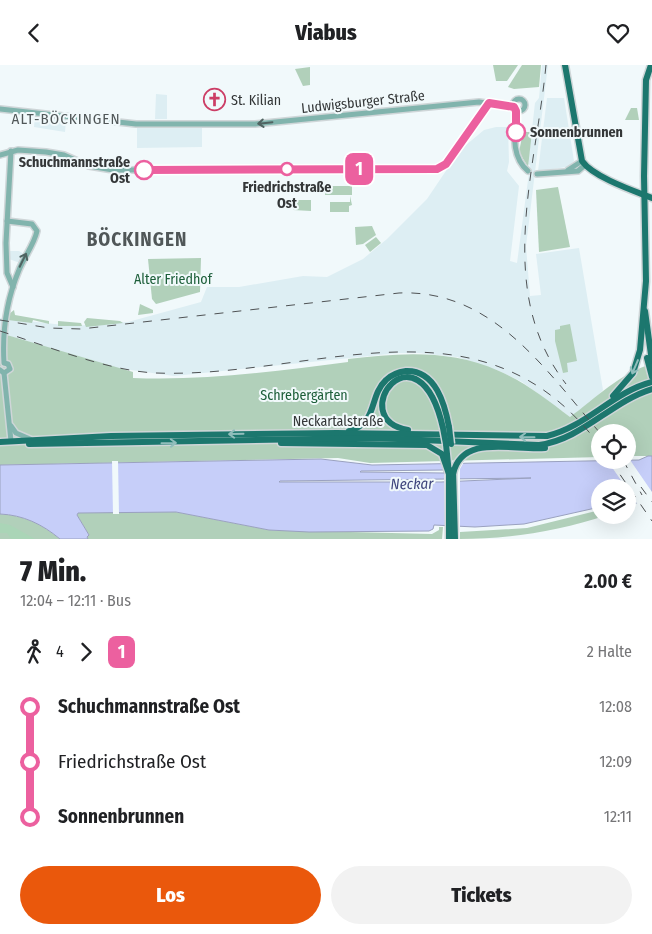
<!DOCTYPE html>
<html lang="de">
<head>
<meta charset="utf-8">
<style>
	:root { --surface:#fff; --page:#f2f2f2; --text:#202124; --muted:#757577; --accent:#ea580c }
	body { margin:0; font-family:"Fira Sans Condensed",sans-serif; background:var(--page); color:var(--text); height:100vh; display:flex; flex-direction:column; font-size:19px; white-space:nowrap }
	* { box-sizing:border-box; margin:0 }
	p { font-size:16px; color:var(--muted) }
	.icon { flex:none; width:28px; height:28px; fill:none; stroke:currentColor; stroke-width:2; stroke-linecap:round; stroke-linejoin:round }
	.map { position:relative; height:474px; overflow:hidden }
	.details { display:flex; flex-direction:column; background:var(--surface); flex:1 }
	.details>* { flex:none }
	.badge { padding:0 10px; border-radius:8px; font-size:18px; line-height:32px }
	.buttons { position:absolute; left:591px; top:359px; display:grid; gap:10px }
	.buttons a { display:grid; place-items:center; width:45px; height:45px; border-radius:50%; background:var(--surface); box-shadow:0 5px 20px #0002; font-size:25px }
	.map>.badge { position:absolute; translate:-50% -50%; box-shadow:0 0 0 2px #fff }
	.legs { display:flex; align-items:center; gap:8px; height:55px; padding:0 20px; font-size:16px }
	.legs p { margin-inline-start:auto }
	.overview { display:flex; align-items:center; justify-content:space-between; height:85px; padding:0 20px }
	h1 { font-size:28px; font-weight:800; line-height:38px }
	.primary-button { display:flex; gap:10px; margin-top:auto; padding:10px 20px }
	.primary-button a { flex:1; height:58px; border-radius:30px; background:var(--accent); color:#fff; font-size:20px; font-weight:800; line-height:58px; text-align:center }
	.primary-button a+a { background:var(--page); color:var(--text) }
	ul { padding:0 20px; list-style:none }
	li { display:flex; align-items:center; gap:18px; height:55px; font-size:19px }
	li i { display:grid; place-items:center; width:8px; height:100%; margin:0 6px; background:currentColor }
	li i::after { content:''; width:12px; height:12px; margin:-6px; border:4px solid; border-radius:50%; background:var(--surface) }
	li p { margin-inline-start:auto }
	li:first-child i { background:linear-gradient(#0000 50%,currentColor 0) }
	li:last-child i { background:linear-gradient(currentColor 50%,#0000 0) }
	header { display:flex; justify-content:space-between; align-items:center; height:65px; padding:0 20px; background:var(--surface); font-size:22px; font-weight:800 }
	.map>svg:first-child { display:block }
</style>
</head>
<body>
<header><svg class="icon" aria-label="back" viewBox="0 0 24 24"><path d="M15 5l-7 7 7 7"/></svg>Viabus<svg class="icon" aria-label="heart" viewBox="0 0 24 24"><path d="M12 20l-8-8c-3-5 5-10 8-4 3-6 11-1 8 4z"/></svg></header>
<div class="map">
<svg width="652" height="474" viewBox="0 0 652 474">
	<rect width="100%" height="100%" fill="#f1f9fb"/>
	<g fill="#ddeef3">
		<polygon points="542,0 548,0 526,181 530,231 541,230 536,189 579,183 603,325 594,335 570,352 522,317 499,306 457,292 418,288 399,288 174,311 110,302 0,268 0,253 73,261 128,257 201,237 207,222 239,222 303,211 327,212 363,194 387,174 427,134 460,85 484,65 496,62 508,62 509,97 507,106 519,121 510,196 517,198 530,100 528,99 535,38 539,33"/>
		<polygon points="156,29 167,30 167,54 155,54"/>
		<polygon points="547,33 564,33 574,96 567,102 538,106"/>
		<polygon points="35,51 66,55 65,67 34,62"/>
		<polygon points="137,61 202,62 202,82 137,83"/>
		<polygon points="9,186 19,186 24,189 20,198 9,194"/>
	</g>
	<g fill="#b1d0ba">
		<polygon points="493,0 518,0 507,16 496,16"/>
		<polygon points="522,0 541,0 539,22 514,24 508,22"/>
		<polygon points="310,2 310,20 303,21 295,4"/>
		<polygon points="631,43 637,43 639,55 625,55"/>
		<polygon points="523,67 532,67 528,102 519,87"/>
		<rect x="325" y="121" width="27" height="9"/>
		<polygon points="558,122 570,182 539,187 536,125"/>
		<polygon points="350,131 352,140 349,141 349,147 330,147 330,137 350,137"/>
		<polygon points="293,135 311,135 311,146 293,145"/>
		<polygon points="372,161 376,170 363,179 356,180 355,162"/>
		<polygon points="376,172 381,178 370,187 365,180"/>
		<polygon points="201,193 200,227 156,239 152,234 148,194"/>
		<polygon points="140,239 153,245 153,248 138,250"/>
		<polygon points="14,245 15,250 49,256 49,259 33,255 32,258 8,255 9,249"/>
		<polygon points="87,253 120,256 123,258 86,262 84,257"/>
		<polygon points="58,256 81,258 82,261 58,261"/>
		<polygon points="570,259 577,296 567,298 568,307 563,308 555,276 555,265 560,264 560,261"/>
		<path d="M0,268L133,307V313C204,316 278,306 348,297V294C400,288 450,284 499,306C525,317 548,335 570,352C596,333 620,308 652,299V391H628V368H600V392L370,398L338,393L0,400Z"/>
		<path d="M600,445V450H607C559,466 511,474 460,474V467L527,463Z"/>
		<polygon points="148,446 176,447 269,465 432,469 439,465 439,462 443,462 442,474 88,474 87,472 89,470 77,450 78,448"/>
		<path d="M0,449C23,450 42,459 60,474H0Z"/>
	</g>
	<polygon fill="#aad5b7" points="0,458 10,460 35,474 11,474 7,468 0,468"/>
	<path fill="#c6cef9" stroke="#9aa1bf" fill-rule="evenodd" d="M648,391H652V438H628V422H600V442L524,459L475,462L434,460L433,464L429,466L309,467L269,465L176,447L78,448L77,450L89,470L87,472L88,474H60C42,459 23,450 0,449V400L321,394L372,400L639,395ZM444,405V408L360,407L361,406ZM531,413L441,417H279L280,416Z"/>
	<g fill="#f1f9fb">
		<polygon points="628,392 652,427 652,440 638,440 607,395 628,395"/>
		<polygon points="465,395 460,404 460,463 445,462 444,405 441,396"/>
		<polygon points="112,396 118,396 119,449 113,449"/>
	</g>
	<g fill="none" stroke-linecap="round" stroke-linejoin="round">
		<defs>
			<g id="minor">
				<circle cx="519" cy="40" r="6"/>
				<polyline points="0,44 136,59 255,59 479,37 514,42"/>
				<path d="M516,46C515,66 510,91 528,106"/>
				<polyline points="11,86 6,178 7,208 13,222"/>
				<polyline points="0,90 18,85 46,87 64,90 89,101 113,105 437,104 446,99 489,38"/>
				<polyline points="568,105 582,96"/>
				<polyline points="537,109 578,106 585,100"/>
				<path d="M0,305L4,308L10,304L8,299L4,298C2,265 6,236 19,205C24,192 34,180 37,166L32,159L7,156"/>
				<polyline points="4,308 11,376"/>
				<polyline points="11,361 16,368 30,374"/>
			</g>
			<g id="major">
				<path d="M565,0L582,96C593,112 634,126 652,133"/>
				<polyline points="645,246 652,297"/>
				<polyline points="647,293 652,312"/>
				<polyline points="613,331 633,308 640,285 646,216 644,111 646,15 651,0"/>
				<path d="M408,365C343,354 418,253 443,363"/>
				<path d="M349,366C379,357 368,332 386,315C391,310 399,307 406,306C436,305 445,340 449,362"/>
				<path d="M0,377L111,371L337,368L547,371C586,362 613,327 652,317"/>
				<polyline points="281,378 427,380 442,389 449,409"/>
				<path d="M29,379L374,373L539,380C581,375 612,336 652,324"/>
				<polyline points="446,379 449,409 449,474"/>
				<polyline points="453,405 455,474"/>
				<path d="M453,409C462,368 514,386 545,383"/>
			</g>
		</defs>
		<use href="#minor" stroke="#cfd6d8" stroke-width="8"/>
		<use href="#major" stroke="#cfd6d8" stroke-width="9"/>
		<use href="#minor" stroke="#81b4ad" stroke-width="5"/>
		<use href="#major" stroke="#1c776e" stroke-width="6"/>
		<g stroke="#4f5254" stroke-width="1" stroke-dasharray="9 9" stroke-linecap="butt">
			<path d="M546,0C536,106 494,226 566,319"/>
			<path d="M0,255L49,263L81,264L399,228C492,224 545,304 600,368"/>
			<path d="M0,266C47,281 108,306 156,308C315,314 482,222 600,381"/>
			<polyline points="610,395 652,456"/>
			<polyline points="623,395 642,430"/>
			<polyline points="641,422 652,437"/>
		</g>
		<defs>
			<g id="major-bridge">
				<polyline points="449,362 451,379"/>
				<polyline points="443,363 446,379"/>
			</g>
		</defs>
		<use href="#major-bridge" stroke="#cfd6d8" stroke-width="9" stroke-linecap="butt"/>
		<use href="#major-bridge" stroke="#1c776e" stroke-width="6"/>
	</g>
	<defs><path id="oneway-shaft" d="M-6 0H5M1.5-3L5.5 0L1.5 3" fill="none" stroke-width="1.6" stroke-linecap="round" stroke-linejoin="round" transform="scale(1.25)"/></defs>
	<g stroke="#4f6361">
		<use href="#oneway-shaft" transform="translate(265 58) rotate(174)"/>
		<use href="#oneway-shaft" transform="translate(23 195) rotate(-64)"/>
	</g>
	<g stroke="#91bebc">
		<use href="#oneway-shaft" transform="translate(635 302) rotate(113)"/>
		<use href="#oneway-shaft" transform="translate(236 369) rotate(179)"/>
		<use href="#oneway-shaft" transform="translate(527 372) rotate(-179)"/>
		<use href="#oneway-shaft" transform="translate(169 378) rotate(-1)"/>
	</g>
	<g fill="none" stroke-linecap="round" stroke-linejoin="round">
		<defs>
			<polyline id="line-1" points="144,105 437,104 446,99 489,38 514,42 516,46 516,67"/>
		</defs>
		<use href="#line-1" stroke="#fff" stroke-width="11"/>
		<use href="#line-1" stroke="#ec609f" stroke-width="8"/>
	</g>
	<defs>
		<symbol id="church-ring" viewBox="-11 -11 22 22"><circle r="9.5" fill="#f1f9fb" stroke="#cc3e66" stroke-width="1.5"/><path d="M-1.2-6h2.4v3.5h3.3v2.4h-3.3V6h-2.4V-.1h-3.3v-2.4h3.3Z" fill="#cc3e66"/></symbol>
	</defs>
	<g fill-rule="evenodd">
		<use href="#church-ring" x="202" y="22" width="25" height="25"/>
	</g>
	<g fill="#fff" stroke="#ec609f" stroke-width="2.5">
		<circle cx="516" cy="67" r="9"/>
		<circle cx="287" cy="104" r="6"/>
		<circle cx="144" cy="105" r="9"/>
	</g>
	<g text-anchor="middle" dominant-baseline="central" stroke-width="4" stroke-linejoin="round" paint-order="stroke">
		<g font-size="14" fill="#343738" stroke="#f1f9fb" text-anchor="start">
			<text x="231" y="35">St. Kilian</text>
		</g>
		<g font-size="14" fill="#343738" stroke="#f1f9fb">
			<text transform="translate(363 37) rotate(-6)">Ludwigsburger Straße</text>
			<text x="338" y="356">Neckartalstraße</text>
		</g>
		<g font-size="14" font-weight="bold" fill="#343738" stroke="#f1f9fb" text-anchor="start">
			<text x="530" y="67">Sonnenbrunnen</text>
			<text x="130" y="97" text-anchor="end">Schuchmannstraße<tspan x="130" dy="16">Ost</tspan></text>
			<text x="287" y="122" text-anchor="middle">Friedrichstraße<tspan x="287" dy="16">Ost</tspan></text>
		</g>
		<g font-size="14" fill="#1c5e39" stroke="#f1f9fb">
			<text x="173" y="214">Alter Friedhof</text>
			<text x="304" y="330">Schrebergärten</text>
		</g>
		<g font-size="15" letter-spacing="1" fill="#505758" stroke="#f1f9fb">
			<text x="66" y="54">ALT-BÖCKINGEN</text>
		</g>
		<g font-size="15" font-style="italic" fill="#40477e" stroke="#f1f9fb">
			<text transform="translate(412 419) rotate(-1)">Neckar</text>
		</g>
		<g font-size="19" font-weight="bold" letter-spacing="1" fill="#505758" stroke="#f1f9fb">
			<text x="137" y="174">BÖCKINGEN</text>
		</g>
	</g>
</svg>
<div class="buttons">
<a><svg class="icon" aria-label="locate" viewBox="0 0 24 24"><circle cx="12" cy="12" r="6"/><path d="M12 2v4M12 18v4M2 12h4M18 12h4"/></svg></a>
<a><svg class="icon" aria-label="layers" viewBox="0 0 24 24"><path d="M12 4l9 5-9 5-9-5zM3 14l9 5 9-5"/></svg></a>
</div>
<b class="badge" style="left:359px;top:104px;background:#ec609f;color:#fff">1</b>
</div>
<section class="details">
<div class="overview"><div><h1>7 Min.</h1><p>12:04 – 12:11 · Bus</p></div><b>2.00 €</b></div>
<div class="legs"><svg class="icon" aria-label="walk" viewBox="0 0 24 24"><circle cx="13" cy="4" r="2"/><path d="M13 8l-2 6 4 7M11 14l-3 7M7 12l3-4h3l4 4"/></svg>4<svg class="icon" aria-label="forward" viewBox="0 0 24 24"><path d="M9 5l7 7-7 7"/></svg><b class="badge" style="background:#ec609f;color:#fff">1</b><p>2 Halte</p></div>
<ul>
<li><i style="color:#ec609f"></i><b>Schuchmannstraße Ost</b><p>12:08</p></li>
<li><i style="color:#ec609f"></i><span>Friedrichstraße Ost</span><p>12:09</p></li>
<li><i style="color:#ec609f"></i><b>Sonnenbrunnen</b><p>12:11</p></li>
</ul>
<div class="primary-button"><a>Los</a><a>Tickets</a></div>
</section>
</body>
</html>
